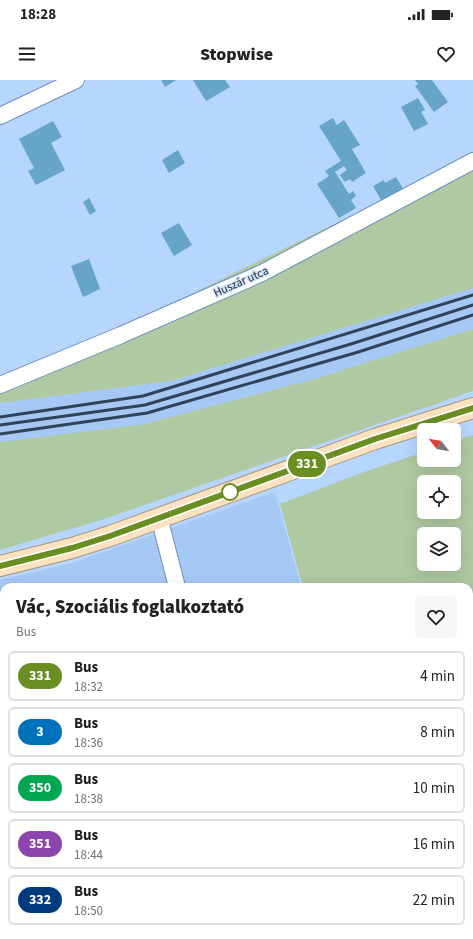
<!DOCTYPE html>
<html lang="en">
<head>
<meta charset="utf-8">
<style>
	:root { --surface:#fff; --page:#f6f6f6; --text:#222; --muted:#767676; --line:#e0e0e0 }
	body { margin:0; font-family:"Source Sans 3",sans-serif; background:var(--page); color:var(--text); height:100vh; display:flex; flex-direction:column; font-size:15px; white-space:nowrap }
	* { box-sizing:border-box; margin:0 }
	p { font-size:13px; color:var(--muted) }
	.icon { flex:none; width:22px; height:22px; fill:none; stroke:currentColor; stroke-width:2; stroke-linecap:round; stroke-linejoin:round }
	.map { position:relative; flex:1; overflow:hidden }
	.sheet { position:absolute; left:0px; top:503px; width:473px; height:356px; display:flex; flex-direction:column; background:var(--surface); border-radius:12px 12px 0 0; box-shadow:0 4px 16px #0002 }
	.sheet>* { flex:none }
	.badge { padding:0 8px; border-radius:13px; font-size:14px; line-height:26px }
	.needle { width:26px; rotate:301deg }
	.tools { position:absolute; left:417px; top:343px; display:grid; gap:8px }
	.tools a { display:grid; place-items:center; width:44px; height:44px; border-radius:6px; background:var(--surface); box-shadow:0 4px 16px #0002; font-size:20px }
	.map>.badge { position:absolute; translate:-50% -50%; box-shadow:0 0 0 2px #fff }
	.round { display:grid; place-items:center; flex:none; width:42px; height:42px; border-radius:6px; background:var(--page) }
	.head { display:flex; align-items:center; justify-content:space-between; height:68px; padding:0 16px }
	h1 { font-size:19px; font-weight:800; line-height:30px }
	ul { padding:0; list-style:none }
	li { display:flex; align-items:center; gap:12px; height:50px; margin:0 8px 6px; padding:0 8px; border:2px solid var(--line); border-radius:6px }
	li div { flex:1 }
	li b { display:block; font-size:15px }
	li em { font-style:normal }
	li .badge { min-width:44px; font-weight:700; text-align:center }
	.status { display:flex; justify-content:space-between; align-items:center; height:28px; padding:0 20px; background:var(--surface); direction:ltr }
	.status svg { height:11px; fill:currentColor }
	header { display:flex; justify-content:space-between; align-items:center; height:52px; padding:0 16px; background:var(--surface); font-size:18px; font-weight:800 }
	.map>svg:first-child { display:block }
</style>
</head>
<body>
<div class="status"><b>18:28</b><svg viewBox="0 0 49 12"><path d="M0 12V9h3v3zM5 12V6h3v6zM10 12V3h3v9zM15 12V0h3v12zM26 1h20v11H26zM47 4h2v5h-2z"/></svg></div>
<header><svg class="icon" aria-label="menu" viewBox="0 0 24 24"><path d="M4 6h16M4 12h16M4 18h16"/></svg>Stopwise<svg class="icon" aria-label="heart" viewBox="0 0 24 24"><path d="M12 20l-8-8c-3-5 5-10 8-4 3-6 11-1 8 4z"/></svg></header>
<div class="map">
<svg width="473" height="859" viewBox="0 0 473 859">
	<rect width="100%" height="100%" fill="#b6d6ff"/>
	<g fill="#a5c8f4">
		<polygon points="473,208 473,249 318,298 145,344 0,362 0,323 171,301"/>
		<polygon points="275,412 301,507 4,507 4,855 119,855 111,856 112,859 0,859 0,500 72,483"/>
	</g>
	<g fill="#afc9a2" fill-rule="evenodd">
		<polygon points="473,76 473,208 171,301 0,323 0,305 73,272"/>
		<polygon points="473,249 473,311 104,439 0,470 0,362 145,344 318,298"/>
		<path d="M473,355V595L469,597V507H303L280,424L364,392L424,372V380H454V361ZM424,402H454V432H424ZM424,454H454V484H424Z"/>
		<polygon points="473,761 473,807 469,807 469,762"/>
	</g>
	<g fill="#66a4c8">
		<polygon points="161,0 176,0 165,7"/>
		<polygon points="193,0 225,0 230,7 206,21"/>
		<polygon points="415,0 432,0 448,22 434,32 415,6 418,4"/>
		<polygon points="418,18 425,30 421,32 428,44 414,51 401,27"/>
		<polygon points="333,38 337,45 344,40 360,65 352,69 366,93 352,102 350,99 345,102 340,95 347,90 344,86 335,92 349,114 353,111 356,116 351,120 356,128 339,138 317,104 329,96 325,91 341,81 319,46"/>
		<polygon points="53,41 62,57 51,63 65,90 36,105 28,91 34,88 19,59"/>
		<polygon points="178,70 185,83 169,93 162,80"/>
		<polygon points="396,97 404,110 382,122 373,106 384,100 385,103"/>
		<polygon points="89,118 96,131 90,135 83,122"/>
		<polygon points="179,143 192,165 174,176 161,153"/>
		<polygon points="89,179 100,209 83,217 71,186"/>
		<polygon points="0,568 4,580 4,609 0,610"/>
		<polygon points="473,623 473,659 469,660 469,624"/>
		<polygon points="4,630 4,657 0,658 0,632"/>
		<polygon points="4,678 4,704 0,705 0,679"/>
		<polygon points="473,724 473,759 469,760 469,725"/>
		<polygon points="4,726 4,752 0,753 0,727"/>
		<polygon points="4,773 4,794 0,774"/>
		<polygon points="469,843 473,843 473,859 410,859 410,855 469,855"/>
		<polygon points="56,855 81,855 82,859 42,859"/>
	</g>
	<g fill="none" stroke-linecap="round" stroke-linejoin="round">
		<defs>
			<g id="minor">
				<polyline points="0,36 76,0"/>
				<polyline points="0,305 121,255 262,193 473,81"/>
				<polyline points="159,437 177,507"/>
				<polyline points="469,609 473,608"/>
				<polyline points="469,823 473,822"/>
				<polyline points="0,855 1,859"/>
				<polyline points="256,859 284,855"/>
			</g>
			<polyline id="major" points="0,486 72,468 110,456 375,359 473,328"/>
		</defs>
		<use href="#minor" stroke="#6c91c0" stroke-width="18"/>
		<use href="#major" stroke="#a99578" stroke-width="22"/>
		<use href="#minor" stroke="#fff" stroke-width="16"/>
		<use href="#major" stroke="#fae2c1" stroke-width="20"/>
		<g stroke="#314359" stroke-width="3">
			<polyline points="0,337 143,316 473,215"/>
			<polyline points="0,345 145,325 351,264 473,225"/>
			<polyline points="0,354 147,333 355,273 473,235"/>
		</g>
	</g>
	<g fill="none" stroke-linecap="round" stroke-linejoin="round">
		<defs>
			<polyline id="line" points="0,486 72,468 110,456 375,359 473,328"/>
		</defs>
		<use href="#line" stroke="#fff" stroke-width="9"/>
		<use href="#line" stroke="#6b8e23" stroke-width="6"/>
	</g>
	<circle fill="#fff" stroke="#6b8e23" stroke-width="2" cx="230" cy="412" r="8"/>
	<g text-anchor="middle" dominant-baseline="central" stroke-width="3" stroke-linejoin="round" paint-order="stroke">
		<g font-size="12" fill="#1a2a3d" stroke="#d2e2f6">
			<text transform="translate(241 202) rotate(-24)">Huszár utca</text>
		</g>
	</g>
</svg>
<div class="tools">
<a><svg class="needle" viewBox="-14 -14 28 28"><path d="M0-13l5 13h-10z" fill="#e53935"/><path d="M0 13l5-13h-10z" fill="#767676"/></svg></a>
<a><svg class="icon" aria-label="locate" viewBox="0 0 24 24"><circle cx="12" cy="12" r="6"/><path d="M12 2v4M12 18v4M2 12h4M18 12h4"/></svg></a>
<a><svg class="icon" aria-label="layers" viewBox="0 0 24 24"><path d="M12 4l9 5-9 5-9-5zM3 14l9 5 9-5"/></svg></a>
</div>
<b class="badge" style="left:307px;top:384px;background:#6b8e23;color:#fff">331</b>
<section class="sheet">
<div class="head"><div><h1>Vác, Szociális foglalkoztató</h1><p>Bus</p></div><a class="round"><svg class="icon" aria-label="heart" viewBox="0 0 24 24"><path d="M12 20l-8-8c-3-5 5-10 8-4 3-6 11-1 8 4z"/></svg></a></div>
<ul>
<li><span class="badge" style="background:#6b8e23;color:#fff">331</span><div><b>Bus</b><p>18:32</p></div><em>4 min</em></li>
<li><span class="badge" style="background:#0072bc;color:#fff">3</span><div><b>Bus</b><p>18:36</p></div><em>8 min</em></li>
<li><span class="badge" style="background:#00a651;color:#fff">350</span><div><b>Bus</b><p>18:38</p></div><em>10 min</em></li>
<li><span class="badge" style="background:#8e44ad;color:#fff">351</span><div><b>Bus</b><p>18:44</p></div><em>16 min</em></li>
<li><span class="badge" style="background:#003b80;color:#fff">332</span><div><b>Bus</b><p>18:50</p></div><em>22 min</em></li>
</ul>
</section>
</div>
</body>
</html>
